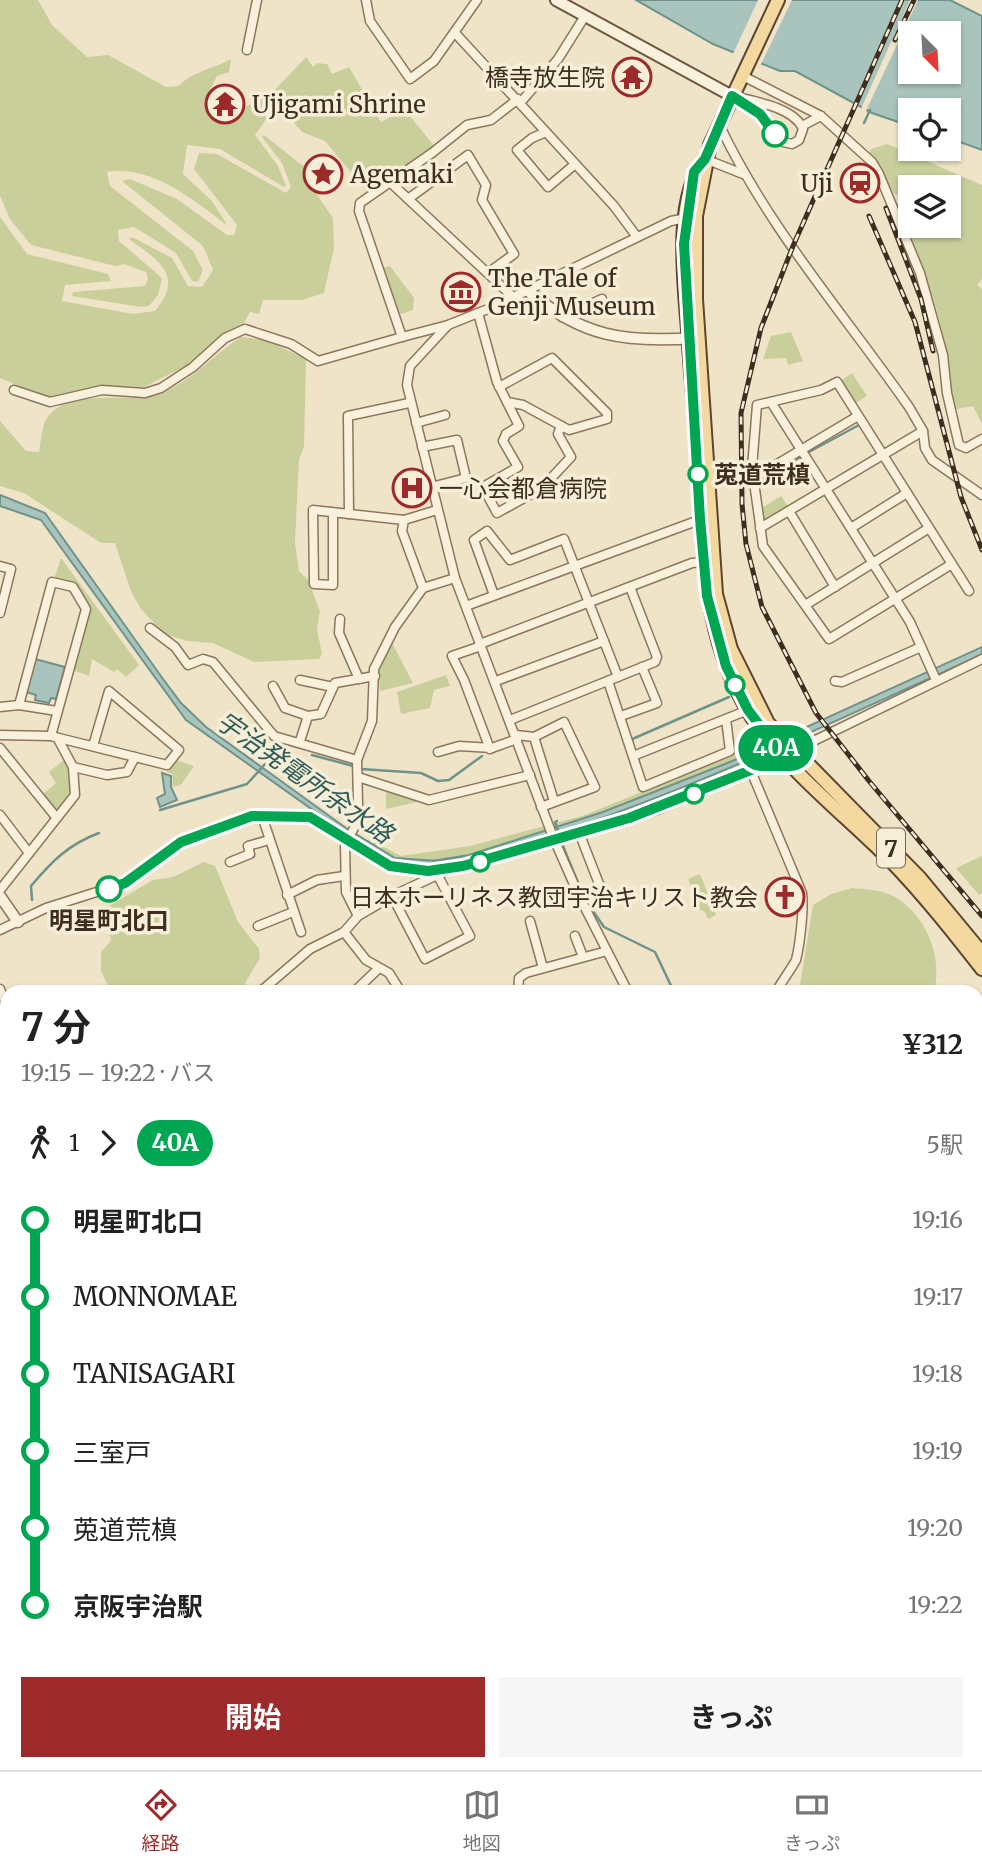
<!DOCTYPE html>
<html lang="ja">
<head>
<meta charset="utf-8">
<style>
	:root { --surface:#fff; --page:#f6f6f6; --text:#222; --muted:#767676; --line:#e0e0e0; --accent:#9e2a2b }
	body { margin:0; font-family:Merriweather,"Noto Sans JP",serif; background:var(--page); color:var(--text); height:100vh; display:flex; flex-direction:column; font-size:26px; white-space:nowrap }
	* { box-sizing:border-box; margin:0 }
	p { font-size:23px; color:var(--muted) }
	.icon { flex:none; width:38px; height:38px; fill:none; stroke:currentColor; stroke-width:2; stroke-linecap:round; stroke-linejoin:round }
	.map { position:relative; flex:1; overflow:hidden }
	.sheet { position:absolute; left:0px; top:985px; width:984px; height:786px; display:flex; flex-direction:column; background:var(--surface); border-radius:21px 21px 0 0; box-shadow:0 2px 5px #0004 }
	.sheet>* { flex:none }
	.badge { padding:0 14px; border-radius:23px; font-size:24px; line-height:46px }
	.needle { width:46px; rotate:156deg }
	.buttons { position:absolute; left:898px; top:21px; display:grid; gap:14px }
	.buttons a { display:grid; place-items:center; width:63px; height:63px; border-radius:0px; background:var(--surface); box-shadow:0 2px 5px #0004; font-size:35px }
	.map>.badge { position:absolute; translate:-50% -50%; box-shadow:0 0 0 4px #fff }
	.legs { display:flex; align-items:center; gap:10px; height:77px; padding:0 21px; font-size:23px }
	.legs p { margin-inline-start:auto }
	.summary { display:flex; align-items:center; justify-content:space-between; height:119px; padding:0 21px }
	h1 { font-size:38px; font-weight:700; line-height:52px }
	.cta { display:flex; gap:14px; margin-top:auto; padding:14px 21px }
	.cta a { flex:1; height:80px; border-radius:0px; background:var(--accent); color:#fff; font-size:28px; font-weight:700; line-height:80px; text-align:center }
	.cta a+a { background:var(--page); color:var(--text) }
	ul { padding:0 21px; list-style:none }
	li { display:flex; align-items:center; gap:24px; height:77px; font-size:26px }
	li i { display:grid; place-items:center; width:10px; height:100%; margin:0 9px; background:currentColor }
	li i::after { content:''; width:18px; height:18px; margin:-9px; border:5px solid; border-radius:50%; background:var(--surface) }
	li p { margin-inline-start:auto }
	li:first-child i { background:linear-gradient(#0000 50%,currentColor 0) }
	li:last-child i { background:linear-gradient(currentColor 50%,#0000 0) }
	.menu { display:flex; justify-content:space-around; align-items:center; height:98px; border-top:2px solid var(--line); background:var(--surface); font-size:19px; color:var(--muted) }
	.menu a { display:grid; justify-items:center; gap:4px }
	.menu .active { color:var(--accent) }
	.map>svg:first-child { display:block }
</style>
</head>
<body>
<div class="map">
<svg width="982" height="1770" viewBox="0 0 982 1770">
	<rect width="100%" height="100%" fill="#f0e4c8"/>
	<g fill="#c9cf9b">
		<path d="M0,0H38L52,25L87,57L108,55L166,87L179,86C191,72 213,69 231,59L229,72L217,76L204,102L218,112L240,117L246,106L258,102L259,94L267,104L262,113L268,117L255,135L278,166L286,186L284,187L220,149L187,145L183,174L212,201L228,226C193,200 153,165 107,172L110,186L193,251L203,270L198,282L192,281L176,253L134,227L118,230L119,241L162,278L158,295L149,306L141,307L72,296L73,292L145,286L148,279L146,272L124,264L115,266L31,245L10,219L0,196Z"/>
		<polygon points="306,57 313,67 317,63 327,64 332,74 349,67 381,122 405,110 435,147 368,193 325,141 302,132 270,95"/>
		<path d="M264,135L299,163L320,173L324,183L317,195L333,218L334,248L324,293L302,300H263L259,314L250,312L243,325L224,334L190,364L144,387L104,385L51,399L0,378V217L27,254L108,274L111,281L65,285L62,301L133,314L155,311C185,275 158,260 129,239L132,237L172,258L188,286L202,287L213,270L203,246L122,181L130,179L177,199L227,235H234L237,225L194,169L199,153L217,154L286,193L291,187L282,163L262,137Z"/>
		<path d="M887,144L982,185V279L977,285L982,289V424L973,406L957,409C947,396 952,383 950,368C941,314 922,263 902,213L910,215V226H948V187H910V200L894,194L869,155L871,149Z"/>
		<polygon points="506,265 511,266 520,285 509,288 496,271"/>
		<polygon points="390,266 414,298 413,310 398,315 383,268"/>
		<polygon points="791,332 803,361 788,365 786,358 763,359 771,336"/>
		<path d="M241,337L266,340L306,359L304,447L299,459L295,543L299,571L308,580L320,611L317,629L322,654L319,659L254,662L213,643L187,641L164,634L140,608L130,589L115,543H101L24,493L0,486V421L26,451L39,452C41,443 41,429 46,420C66,384 132,406 162,393C191,381 215,354 241,337Z"/>
		<polygon points="852,373 867,396 854,404 840,381"/>
		<polygon points="781,496 789,508 763,524 760,509"/>
		<polygon points="61,558 139,665 126,677 117,669 114,672 92,659 89,676 72,670 89,609 73,584 54,579"/>
		<polygon points="392,643 413,683 380,691 378,667"/>
		<polygon points="446,675 450,686 434,690 430,708 401,714 397,692"/>
		<polygon points="756,746 762,746 760,757 615,815 475,859 409,867 381,858 362,845 369,839 401,856 470,846 582,816"/>
		<polygon points="64,760 74,781 73,794 56,811 41,796 56,783 49,772"/>
		<polygon points="176,760 194,766 181,785 173,787 172,774 167,772"/>
		<polygon points="386,789 422,801 386,809"/>
		<polygon points="982,856 982,893 979,895 956,868"/>
		<polygon points="204,862 215,866 238,922 259,949 260,958 245,983 249,992 224,990 217,992 129,992 108,986 101,971 101,952 111,941 104,909 153,880 173,877"/>
		<polygon points="700,874 716,915 708,919 705,912 700,910 688,879"/>
		<path d="M852,888C866,889 883,890 895,897C927,916 943,958 934,992H799L813,905L831,894Z"/>
		<polygon points="0,1145 7,1145 7,1764 803,1764 801,1770 0,1770"/>
	</g>
	<g fill="#a9c4bc" stroke="#6f938a" stroke-width="2" fill-rule="evenodd">
		<path d="M636,0H950L982,16V150L949,138L948,110H910V126L872,113L795,71H780L713,44ZM910,33H948V72H910Z"/>
		<path d="M0,495L45,513L163,679L181,703L206,727L346,828L395,858L438,861L469,855L603,812L730,762L982,647V655C830,722 682,797 521,844C478,856 426,876 382,859L186,720L41,520L0,506Z"/>
		<polygon points="35,659 65,667 56,699 51,698 49,703 35,700 36,695 26,692"/>
		<polygon points="162,773 171,776 171,787 177,800 160,807 157,798 165,794"/>
	</g>
	<g fill="#f0e4c8">
		<polygon points="758,0 792,0 760,66 733,54"/>
		<polygon points="900,0 905,0 856,109 852,107"/>
		<polygon points="910,0 918,0 865,113 860,111"/>
	</g>
	<g fill="none" stroke-linecap="round" stroke-linejoin="round">
		<g stroke="#6f938a" stroke-width="2.5">
			<polyline points="864,123 870,110"/>
			<polyline points="807,453 859,425"/>
			<polyline points="759,482 799,458"/>
			<polyline points="630,740 729,697"/>
			<polyline points="312,755 353,766"/>
			<polyline points="361,769 421,773 438,781 449,780 482,756"/>
			<polyline points="160,810 247,784 266,763"/>
			<polyline points="557,821 555,822 559,833"/>
			<polyline points="563,846 583,895"/>
			<polyline points="433,861 465,856"/>
			<path d="M32,900L31,886C52,861 69,844 99,833"/>
			<polyline points="586,901 604,927 655,952 674,992"/>
			<polyline points="92,992 114,989 132,992"/>
			<polyline points="0,1025 7,1018"/>
			<polyline points="976,1364 982,1361"/>
			<polyline points="0,1655 7,1646"/>
			<polyline points="717,1770 722,1764"/>
		</g>
		<g stroke="#a9c4bc" stroke-width="14">
			<polyline points="976,1041 982,1043"/>
			<polyline points="0,1205 7,1177"/>
		</g>
		<g stroke="#ccc0a6" stroke-width="14" stroke-dasharray="14 7" stroke-linecap="butt">
			<polyline points="460,1770 469,1764"/>
			<polyline points="522,1770 531,1764"/>
		</g>
		<defs>
			<g id="minor">
				<polyline points="366,0 370,21 410,79 434,61 477,0"/>
				<polyline points="456,34 614,206 637,237"/>
				<polyline points="247,50 257,0"/>
				<polyline points="741,75 821,116 872,162 879,174 920,273 943,355 947,393 959,445 966,448 982,439"/>
				<path d="M732,96C753,101 794,107 803,129L799,140L792,144L783,142L760,114Z"/>
				<polyline points="521,102 558,59 585,16"/>
				<path d="M719,124C768,228 844,314 909,407L923,431L925,448L932,460L982,495"/>
				<polyline points="802,126 821,116"/>
				<polyline points="546,132 532,138 517,150 548,187 574,165"/>
				<polyline points="705,159 743,174"/>
				<polyline points="391,183 513,297"/>
				<polyline points="408,199 468,155 486,185 482,200 514,254 488,273"/>
				<polyline points="478,313 497,382 507,402 523,405 569,430 607,419 607,413 552,358 499,387"/>
				<polyline points="562,317 569,310 580,309 602,299"/>
				<polyline points="448,325 402,337 359,211 360,203 432,153 467,125 491,120 518,99"/>
				<polyline points="14,390 50,402 102,390 145,393 161,388 193,367 225,338 245,329 291,344 318,361 402,337"/>
				<polyline points="507,402 519,426 506,434 503,441 518,467 483,487 497,513 542,488 571,457 558,434 561,426"/>
				<polyline points="771,402 910,622 936,680"/>
				<polyline points="416,423 445,415"/>
				<polyline points="422,447 457,440 466,478 431,487"/>
				<polyline points="754,478 858,416"/>
				<polyline points="789,511 835,587"/>
				<polyline points="333,512 333,585 314,584 313,510 404,520"/>
				<polyline points="349,514 348,416 409,403"/>
				<polyline points="760,528 923,431"/>
				<polyline points="851,528 907,493"/>
				<polyline points="952,564 829,639 763,546 752,468 757,405 821,390 837,382 969,591"/>
				<polyline points="0,566 11,569 0,613"/>
				<polyline points="423,588 455,578"/>
				<polyline points="494,595 474,540 487,531 510,560 564,539 618,677"/>
				<polyline points="807,604 929,528"/>
				<polyline points="466,606 702,519"/>
				<polyline points="340,619 339,633 359,679"/>
				<polyline points="150,628 175,647 188,665 203,659 213,662 274,736 357,760"/>
				<polyline points="480,644 692,563 703,562"/>
				<polyline points="481,646 452,656 464,680 490,749"/>
				<polyline points="300,680 333,687"/>
				<polyline points="496,681 604,641"/>
				<polyline points="608,681 643,787 730,751 726,719"/>
				<polyline points="835,681 842,682 921,647"/>
				<polyline points="273,686 285,708 308,716 321,714 335,683 375,676"/>
				<polyline points="19,705 52,582 73,587 86,609 51,736"/>
				<polyline points="0,707 19,705 57,711"/>
				<polyline points="621,716 657,703 642,667"/>
				<polyline points="510,720 655,662 657,657 630,587"/>
				<polyline points="0,735 51,736 167,765 179,750 109,691 93,746"/>
				<polyline points="516,735 534,737 564,722 595,787 541,807"/>
				<polyline points="534,737 554,801"/>
				<polyline points="300,741 308,716"/>
				<polyline points="0,748 56,817"/>
				<polyline points="793,751 982,659"/>
				<polyline points="438,752 459,746 492,748 517,739"/>
				<polyline points="633,756 748,710"/>
				<polyline points="73,767 107,775 127,772 135,757"/>
				<path d="M751,771L802,893C804,909 800,944 796,960C795,963 779,986 776,992"/>
				<polyline points="358,777 429,800 530,775"/>
				<polyline points="0,815 29,853"/>
				<polyline points="262,816 301,932"/>
				<polyline points="580,835 601,889 580,898"/>
				<polyline points="230,862 250,854 248,846 269,840"/>
				<polyline points="0,890 75,795 73,767 58,739"/>
				<polyline points="287,895 317,880 344,876"/>
				<polyline points="392,896 425,959 470,936 438,876"/>
				<polyline points="358,916 346,892 345,845 354,828 358,804 357,760 372,721 374,669 395,627 423,588 402,531 404,520 437,510"/>
				<polyline points="530,921 543,968"/>
				<polyline points="258,926 293,912"/>
				<polyline points="0,930 46,908 125,883 181,842 252,816 310,817 380,861 409,871 463,866 555,841"/>
				<polyline points="344,932 366,960 389,973 401,992"/>
				<polyline points="575,936 583,957"/>
				<polyline points="0,989 7,1006"/>
				<polyline points="260,992 310,949 344,932 358,916 392,896 448,870"/>
				<polyline points="354,992 378,969"/>
				<polyline points="518,992 519,978 526,973 607,951"/>
				<polyline points="628,992 580,898 553,837 455,578 407,385 410,366 448,325 493,307 671,221 686,218"/>
				<polyline points="0,1043 7,1039"/>
				<polyline points="0,1087 7,1086"/>
				<polyline points="976,1127 982,1127"/>
				<polyline points="976,1217 982,1214"/>
				<polyline points="976,1244 982,1254"/>
				<polyline points="976,1368 982,1367"/>
				<polyline points="976,1450 982,1446"/>
				<polyline points="976,1584 982,1579"/>
				<polyline points="976,1599 982,1607"/>
				<polyline points="917,1764 922,1770"/>
				<polyline points="961,1764 966,1770"/>
				<polyline points="603,1765 606,1764"/>
				<polyline points="896,1770 909,1764"/>
			</g>
			<g id="tertiary">
				<path d="M527,290C581,337 625,343 695,338"/>
				<polyline points="555,841 657,809 789,753"/>
				<polyline points="0,896 18,922"/>
				<polyline points="0,1010 7,1007"/>
				<polyline points="976,1682 982,1677"/>
				<polyline points="976,1713 982,1720"/>
				<polyline points="834,1770 847,1764"/>
			</g>
			<polyline id="secondary" points="556,0 732,96"/>
			<g id="primary">
				<polyline points="778,0 710,145 696,216 696,299 716,594 731,649 768,723 920,878 982,953"/>
				<path d="M705,159C671,202 686,292 689,344C692,390 697,436 699,482C703,568 707,656 760,729C797,778 847,817 890,860C923,894 953,932 982,969"/>
			</g>
			<polyline id="motorway" points="976,1480 982,1477"/>
		</defs>
		<use href="#minor" stroke="#8d765c" stroke-width="11"/>
		<use href="#tertiary" stroke="#8d765c" stroke-width="13"/>
		<use href="#secondary" stroke="#6f573f" stroke-width="14"/>
		<use href="#primary" stroke="#5b4430" stroke-width="16"/>
		<use href="#motorway" stroke="#5b4430" stroke-width="18"/>
		<use href="#minor" stroke="#faf1dc" stroke-width="8"/>
		<use href="#tertiary" stroke="#faf1dc" stroke-width="10"/>
		<use href="#secondary" stroke="#faf1dc" stroke-width="10"/>
		<use href="#primary" stroke="#f3d9a0" stroke-width="12"/>
		<use href="#motorway" stroke="#e0a458" stroke-width="14"/>
		<defs>
			<g id="rail">
				<polyline points="902,0 793,246 761,328 741,413 742,504 746,544 762,607 816,713 869,781 982,916"/>
				<polyline points="895,40 914,0"/>
				<polyline points="886,208 921,299 933,351"/>
				<polyline points="869,216 915,322 961,497 982,550"/>
			</g>
		</defs>
		<use href="#rail" stroke="#3d2e20" stroke-width="5"/>
		<use href="#rail" stroke="#f7eed8" stroke-width="2.5" stroke-dasharray="8" stroke-linecap="butt"/>
		<defs>
			<polyline id="tertiary-bridge" points="976,1514 982,1522"/>
		</defs>
		<use href="#tertiary-bridge" stroke="#8d765c" stroke-width="13" stroke-linecap="butt"/>
		<use href="#tertiary-bridge" stroke="#faf1dc" stroke-width="10"/>
	</g>
	<g fill="none" stroke-linecap="round" stroke-linejoin="round">
		<defs>
			<polyline id="line-1" points="109,889 125,883 181,842 252,816 310,817 390,866 428,871 463,866 629,818 784,757 748,710 726,666 707,596 700,519 684,244 694,172 705,159 732,96 760,114 775,134"/>
		</defs>
		<use href="#line-1" stroke="#fff" stroke-width="16"/>
		<use href="#line-1" stroke="#00a651" stroke-width="10"/>
	</g>
	<defs>
		<symbol id="temple-ring" viewBox="-11 -11 22 22"><circle r="9.5" fill="#f7eed8" stroke="#9e2a2b" stroke-width="1.5"/><path d="M0-6L5-2H3V0L6.5 2.5H4V6H1.5V3h-3V6H-4V2.5H-6.5L-3 0V-2H-5Z" fill="#9e2a2b"/></symbol>
		<symbol id="sight-ring" viewBox="-11 -11 22 22"><circle r="9.5" fill="#f7eed8" stroke="#9e2a2b" stroke-width="1.5"/><path d="M0-6L1.8-2.2L6-1.7L2.9 1.2L3.7 5.4L0 3.3L-3.7 5.4L-2.9 1.2L-6-1.7L-1.8-2.2Z" fill="#9e2a2b"/></symbol>
		<symbol id="station-ring" viewBox="-11 -11 22 22"><circle r="9.5" fill="#f7eed8" stroke="#9e2a2b" stroke-width="1.5"/><path d="M-3-6H3Q5-6 5-4V2Q5 4 3 4L4.5 6H3L1.5 4h-3L-3 6H-4.5L-3 4Q-5 4-5 2V-4Q-5-6-3-6ZM-3.5-4v3h7v-3ZM-3.5 1v1.5H-2V1ZM2 1v1.5H3.5V1Z" fill="#9e2a2b"/></symbol>
		<symbol id="museum-ring" viewBox="-11 -11 22 22"><circle r="9.5" fill="#f7eed8" stroke="#9e2a2b" stroke-width="1.5"/><path d="M0-6L6-3V-2H-6V-3ZM-5-1h2V3h-2ZM-1-1h2V3h-2ZM3-1h2V3H3ZM-6 4H6V6H-6Z" fill="#9e2a2b"/></symbol>
		<symbol id="hospital-ring" viewBox="-11 -11 22 22"><circle r="9.5" fill="#f7eed8" stroke="#9e2a2b" stroke-width="1.5"/><path d="M-5-5h3v3.5h4V-5h3V5h-3V1.5h-4V5h-3Z" fill="#9e2a2b"/></symbol>
		<symbol id="church-ring" viewBox="-11 -11 22 22"><circle r="9.5" fill="#f7eed8" stroke="#9e2a2b" stroke-width="1.5"/><path d="M-1.2-6h2.4v3.5h3.3v2.4h-3.3V6h-2.4V-.1h-3.3v-2.4h3.3Z" fill="#9e2a2b"/></symbol>
	</defs>
	<g fill-rule="evenodd">
		<use href="#temple-ring" x="610" y="55" width="44" height="44"/>
		<use href="#temple-ring" x="203" y="82" width="44" height="44"/>
		<use href="#sight-ring" x="301" y="152" width="44" height="44"/>
		<use href="#station-ring" x="838" y="161" width="44" height="44"/>
		<use href="#museum-ring" x="439" y="270" width="44" height="44"/>
		<use href="#hospital-ring" x="390" y="466" width="44" height="44"/>
		<use href="#church-ring" x="763" y="875" width="44" height="44"/>
	</g>
	<g fill="#fff" stroke="#00a651" stroke-width="3.5">
		<circle cx="775" cy="134" r="12"/>
		<circle cx="698" cy="474" r="9"/>
		<circle cx="735" cy="685" r="9"/>
		<circle cx="694" cy="794" r="9"/>
		<circle cx="480" cy="862" r="9"/>
		<circle cx="109" cy="889" r="12"/>
	</g>
	<g text-anchor="middle" dominant-baseline="central" stroke-width="7" stroke-linejoin="round" paint-order="stroke">
		<rect fill="#f7eed8" stroke="#756857" stroke-width="2" x="877" y="828.5" width="28" height="39" rx="5"/>
		<g font-size="23" font-weight="bold" fill="#3d2e20">
			<text x="891" y="848">7</text>
		</g>
		<g font-size="24" fill="#3d2e20" stroke="#f7eed8" text-anchor="start">
			<text x="605" y="77" text-anchor="end">橋寺放生院</text>
			<text x="252" y="104">Ujigami Shrine</text>
			<text x="350" y="174">Agemaki</text>
			<text x="833" y="183" text-anchor="end">Uji</text>
			<text x="488" y="278">The Tale of<tspan x="488" dy="28">Genji Museum</tspan></text>
			<text x="439" y="488">一心会都倉病院</text>
			<text x="758" y="897" text-anchor="end">日本ホーリネス教団宇治キリスト教会</text>
		</g>
		<g font-size="24" font-weight="bold" fill="#3d2e20" stroke="#f7eed8" text-anchor="start">
			<text x="714" y="474">莵道荒槙</text>
			<text x="109" y="920" text-anchor="middle">明星町北口</text>
		</g>
		<g font-size="26" font-style="italic" fill="#2f5d5a" stroke="#f7eed8">
			<text transform="translate(305 777) rotate(35)">宇治発電所余水路</text>
		</g>
	</g>
</svg>
<div class="buttons">
<a><svg class="needle" viewBox="-14 -14 28 28"><path d="M0-13l5 13h-10z" fill="#e53935"/><path d="M0 13l5-13h-10z" fill="#767676"/></svg></a>
<a><svg class="icon" aria-label="locate" viewBox="0 0 24 24"><circle cx="12" cy="12" r="6"/><path d="M12 2v4M12 18v4M2 12h4M18 12h4"/></svg></a>
<a><svg class="icon" aria-label="layers" viewBox="0 0 24 24"><path d="M12 4l9 5-9 5-9-5zM3 14l9 5 9-5"/></svg></a>
</div>
<b class="badge" style="left:776px;top:748px;background:#00a651;color:#fff">40A</b>
<section class="sheet">
<div class="summary"><div><h1>7 分</h1><p>19:15 – 19:22 · バス</p></div><b>¥312</b></div>
<div class="legs"><svg class="icon" aria-label="walk" viewBox="0 0 24 24"><circle cx="13" cy="4" r="2"/><path d="M13 8l-2 6 4 7M11 14l-3 7M7 12l3-4h3l4 4"/></svg>1<svg class="icon" aria-label="forward" viewBox="0 0 24 24"><path d="M9 5l7 7-7 7"/></svg><b class="badge" style="background:#00a651;color:#fff">40A</b><p>5駅</p></div>
<ul>
<li><i style="color:#00a651"></i><b>明星町北口</b><p>19:16</p></li>
<li><i style="color:#00a651"></i><span>MONNOMAE</span><p>19:17</p></li>
<li><i style="color:#00a651"></i><span>TANISAGARI</span><p>19:18</p></li>
<li><i style="color:#00a651"></i><span>三室戸</span><p>19:19</p></li>
<li><i style="color:#00a651"></i><span>莵道荒槙</span><p>19:20</p></li>
<li><i style="color:#00a651"></i><b>京阪宇治駅</b><p>19:22</p></li>
</ul>
<div class="cta"><a>開始</a><a>きっぷ</a></div>
</section>
</div>
<nav class="menu">
<a class="active"><svg class="icon" aria-label="directions" viewBox="0 0 24 24"><path d="M12 3l9 9-9 9-9-9zM9 14v-3h6M13 9l2 2-2 2"/></svg>経路</a>
<a><svg class="icon" aria-label="map" viewBox="0 0 24 24"><path d="M3 6l6-2 6 2 6-2v14l-6 2-6-2-6 2zM9 4v14M15 6v14"/></svg>地図</a>
<a><svg class="icon" aria-label="tickets" viewBox="0 0 24 24"><path d="M3 7h18v10H3zM15 7v10"/></svg>きっぷ</a>
</nav>
</body>
</html>
